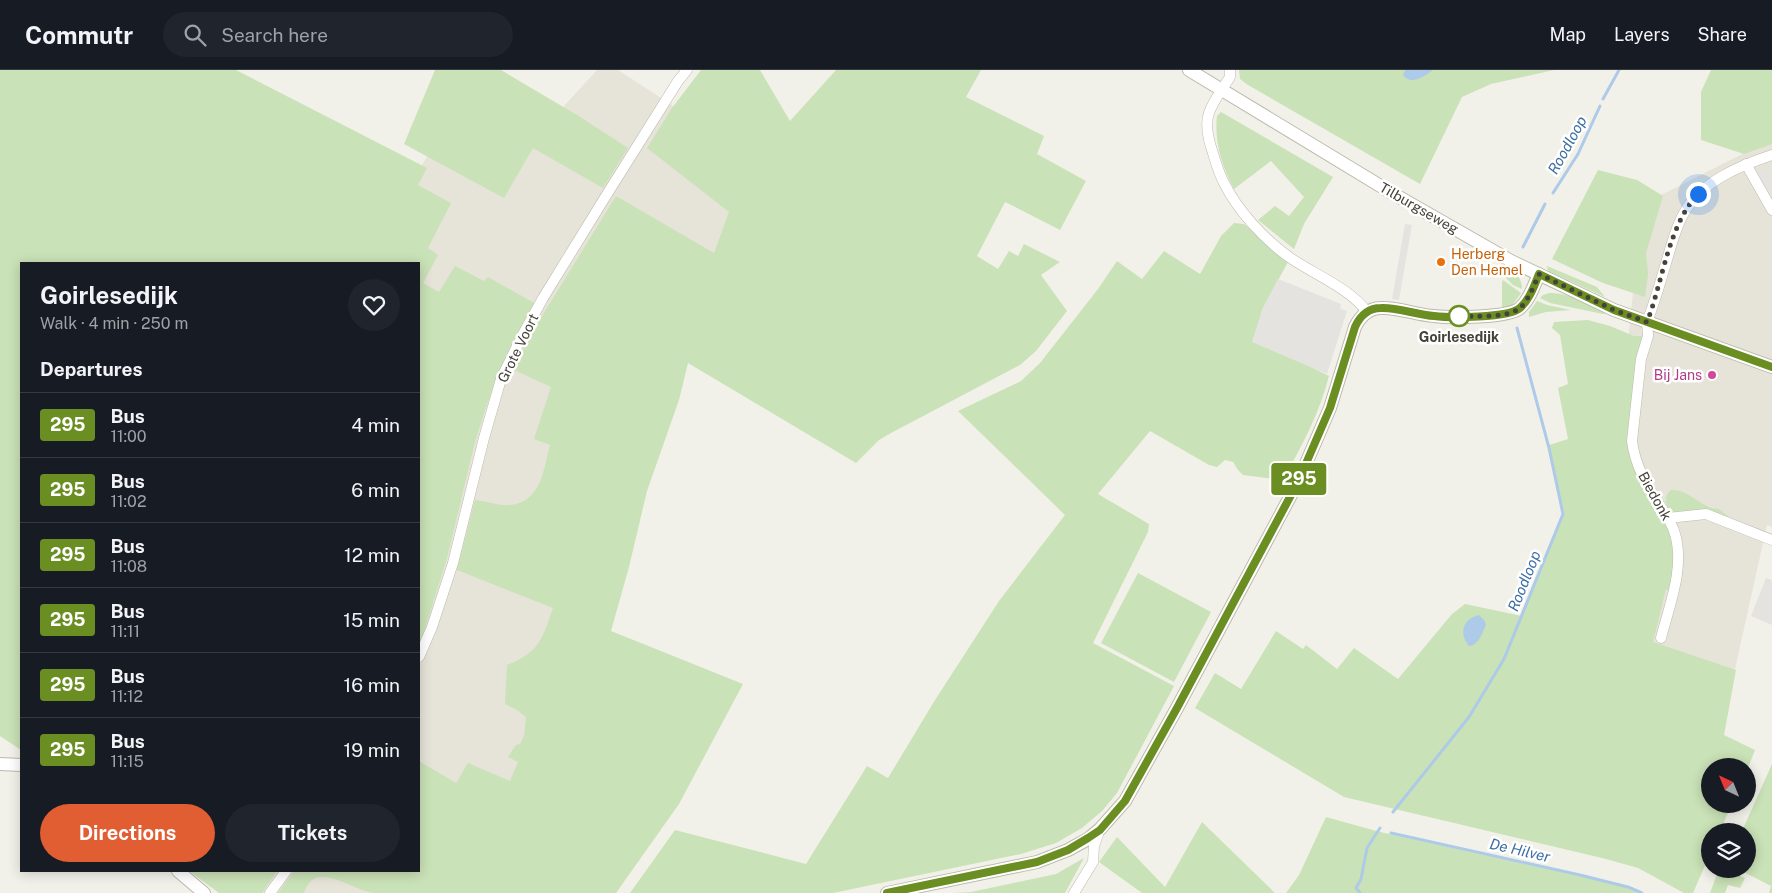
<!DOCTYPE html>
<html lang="en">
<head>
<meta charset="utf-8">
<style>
	:root { --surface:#171b24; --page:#20242c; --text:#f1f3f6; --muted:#9ea1a6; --line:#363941; --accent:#e05e32 }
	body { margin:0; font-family:"Public Sans",sans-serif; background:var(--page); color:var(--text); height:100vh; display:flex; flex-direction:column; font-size:19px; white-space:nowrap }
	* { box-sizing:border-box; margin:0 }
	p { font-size:16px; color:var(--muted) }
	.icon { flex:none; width:28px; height:28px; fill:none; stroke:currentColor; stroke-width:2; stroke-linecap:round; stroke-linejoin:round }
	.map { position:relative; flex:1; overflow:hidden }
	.sheet { position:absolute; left:20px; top:192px; width:400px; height:610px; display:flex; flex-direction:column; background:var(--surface); border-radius:0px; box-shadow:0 2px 12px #0003 }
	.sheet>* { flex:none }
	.badge { padding:0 10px; border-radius:4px; font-size:18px; line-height:32px }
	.needle { width:32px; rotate:317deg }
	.fabs { position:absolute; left:1701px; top:688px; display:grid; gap:10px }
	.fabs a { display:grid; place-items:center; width:55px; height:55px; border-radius:50%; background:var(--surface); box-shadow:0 2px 12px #0003; font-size:25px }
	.you { position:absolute; width:25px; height:25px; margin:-12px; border:4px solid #fff; border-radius:50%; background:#1a73e8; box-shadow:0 0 0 8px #1a73e833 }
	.map>.badge { position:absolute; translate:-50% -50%; box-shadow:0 0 0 2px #fff }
	h2 { padding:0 20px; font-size:19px; line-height:45px }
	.round { display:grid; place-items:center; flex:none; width:52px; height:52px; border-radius:26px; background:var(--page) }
	.summary { display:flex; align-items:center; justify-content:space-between; height:85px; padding:0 20px }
	h1 { font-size:24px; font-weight:700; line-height:38px }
	.action { display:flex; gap:10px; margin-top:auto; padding:10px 20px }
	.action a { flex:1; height:58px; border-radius:30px; background:var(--accent); color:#fff; font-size:20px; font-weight:700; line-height:58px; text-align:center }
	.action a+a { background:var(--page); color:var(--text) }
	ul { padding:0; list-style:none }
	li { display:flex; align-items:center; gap:15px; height:65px; padding:0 20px; border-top:1px solid var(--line) }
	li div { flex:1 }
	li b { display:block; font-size:19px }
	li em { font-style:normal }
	li .badge { min-width:55px; font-weight:700; text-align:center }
	header { display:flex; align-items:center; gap:30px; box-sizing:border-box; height:70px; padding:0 25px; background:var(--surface); border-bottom:1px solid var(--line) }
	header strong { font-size:24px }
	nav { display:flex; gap:28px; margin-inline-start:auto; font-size:18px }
	.search { width:350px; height:45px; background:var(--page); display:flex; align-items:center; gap:12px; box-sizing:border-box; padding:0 18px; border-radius:28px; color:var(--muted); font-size:19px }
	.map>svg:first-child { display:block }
</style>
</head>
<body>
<header>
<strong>Commutr</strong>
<div class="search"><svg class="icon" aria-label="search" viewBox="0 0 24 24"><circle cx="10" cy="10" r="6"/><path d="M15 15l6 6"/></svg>Search here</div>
<nav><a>Map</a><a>Layers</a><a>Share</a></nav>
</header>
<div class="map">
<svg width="1772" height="823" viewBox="0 0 1772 823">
	<rect width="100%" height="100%" fill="#f2f1e9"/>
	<g fill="#e6e3d8">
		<polygon points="597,0 618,0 684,43 741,145 720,187 563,313 561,535 523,710 414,823 259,823 273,801 419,801 419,485 475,258 419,222 419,194 408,118 428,85 530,73"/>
		<polygon points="1772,69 1772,457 1767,455 1733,608 1635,573 1611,436 1633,222 1661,125"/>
	</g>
	<g fill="#cae2b7">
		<polygon points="0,0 236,0 427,98 418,115 451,133 428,178 438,185 423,213 439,222 455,196 484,211 488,207 536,234 507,284 486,337 475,372 447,488 419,578 419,461 420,456 419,447 419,194 21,194 21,680 0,666"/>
		<polygon points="435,0 501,0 577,45 628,78 603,118 533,78 504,128 404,74"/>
		<path d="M701,0H760L790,51L836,0H981L966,27L1044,66L1037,84L1086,111L1060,160L1005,132L977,186L998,199L1009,181L1018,186L1024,174L1060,192L1041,205L1067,241L1036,281L1020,295L891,363L879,370L856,393L688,293L679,330L647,421L629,497L611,561L743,614L679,734L616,823C536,823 456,823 376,823C354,823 315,787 304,823H278L294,801H419V691L456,713L468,693L510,711L518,692L508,687L516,675L520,674L524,666L526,647L517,640L505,634L507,595C540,582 542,569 553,538L457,500L475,430C486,431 499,436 510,435C541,433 544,398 550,375L534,369L551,317L514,300L522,281L534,259L616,126L714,183L729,142L647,78L672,38Z"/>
		<polygon points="1239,0 1405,0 1404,2 1433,0 1554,0 1491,14 1462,27 1420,114 1248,15 1240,9"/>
		<polygon points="1711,0 1772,0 1772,74 1744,84 1701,70 1701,22"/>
		<path d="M1221,42L1333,107L1304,154L1294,179L1258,150L1275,136L1289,146L1304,127L1271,91L1234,119C1222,97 1214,71 1217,46Z"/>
		<polygon points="1598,100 1637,110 1663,126 1646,183 1648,204 1645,227 1603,213 1552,189"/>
		<path d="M1234,153L1244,154L1288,192L1262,240L1311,297L1329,306C1319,345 1302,375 1283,410L1243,405L1238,400L1233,392L1225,390L1217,397L1209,395L1150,361L1098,424L1149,454L1148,462L1093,573L1174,616L1117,723L1102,741L1082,758L1056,773L1021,784L833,823H630L675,760L806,794L867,696L888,708L935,630L999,531L1065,445L958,341L1021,311L1040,293L1098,219L1117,191L1142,209L1164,181L1200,204L1221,166Z"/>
		<polygon points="1547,196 1597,217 1605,227 1548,201"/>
		<path d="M1510,197C1517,203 1522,210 1522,219L1513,215L1505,207Z"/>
		<polygon points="1503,210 1521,223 1512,236 1502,239 1502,212"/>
		<path d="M1549,223C1568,222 1588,235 1606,243L1603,244L1550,233L1540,228L1543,225Z"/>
		<polygon points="1537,231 1547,235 1571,240 1546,242 1529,247 1529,242"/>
		<polygon points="1588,250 1610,256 1634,266 1643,266 1632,389 1639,411 1666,453 1673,474 1674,496 1670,522 1666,519 1653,572 1736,600 1724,665 1755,680 1748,698 1748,696 1710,696 1710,734 1732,734 1720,761 1710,761 1710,784 1693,823 1684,823 1638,798 1606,789 1344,727 1195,638 1215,603 1241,619 1276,561 1303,579 1306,575 1337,599 1354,578 1398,609 1452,544 1465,534 1522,546 1564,443 1549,375 1568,369 1558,318 1568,314 1560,265 1552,258 1554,252"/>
		<path d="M1671,420C1690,419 1701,439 1719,439L1735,452L1731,460L1706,449L1677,452C1671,442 1659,430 1671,420Z"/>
		<polygon points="1138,503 1211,542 1174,612 1101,573"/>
		<polygon points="1772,694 1772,823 1769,823 1771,816 1738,799 1748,799 1748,761 1742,761"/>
		<polygon points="1326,747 1380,762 1620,815 1639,823 1286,823 1299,805"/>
		<polygon points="1202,752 1275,823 1142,823 1099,792 1117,767 1165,817"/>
		<polygon points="1084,788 1065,823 954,823 971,822 1056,804"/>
		<polygon points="1719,799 1724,799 1745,808 1740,818 1728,815 1725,823 1710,823"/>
		<polygon points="189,801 277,801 262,823 219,823"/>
	</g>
	<g fill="#e4e3e0">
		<polygon points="1765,99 1771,99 1772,102 1770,121 1764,121 1754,101 1764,102"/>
		<polygon points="1405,154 1412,155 1399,230 1392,229"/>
		<polygon points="1278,209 1341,234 1340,239 1347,241 1327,304 1252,272 1262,240"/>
		<polygon points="1766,508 1772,510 1772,555 1751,546"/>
	</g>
	<g fill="#adcae8">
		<path d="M1405,0H1433C1425,6 1411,16 1403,5Z"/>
		<path d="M1479,545L1484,550L1486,555C1482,563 1479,575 1469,576C1459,564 1462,549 1479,545Z"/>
	</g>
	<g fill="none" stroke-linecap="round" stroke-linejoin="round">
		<g stroke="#adcae8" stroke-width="3">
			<polyline points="1603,29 1619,0"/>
			<polyline points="1553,123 1578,84 1600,36"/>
			<polyline points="1523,177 1545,134"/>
			<polyline points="1393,742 1469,647 1504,589 1563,444 1549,378 1517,258"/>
			<polyline points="1391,763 1580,805 1628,817 1642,823"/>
			<polyline points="1360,823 1356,818 1361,809 1367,778 1380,758"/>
		</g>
		<defs>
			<g id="minor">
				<path d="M1230,0V7C1223,18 1213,31 1209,43C1205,54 1208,67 1211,77C1215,89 1218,102 1224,113C1238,141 1264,169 1289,187C1313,204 1350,218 1367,242"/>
				<polyline points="1746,94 1772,140"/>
				<polyline points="1668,448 1706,444 1772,470"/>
				<path d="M1661,568C1669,536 1685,498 1675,464C1672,453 1665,443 1659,434C1646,414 1635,395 1632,371L1641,289L1648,266L1647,252C1656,229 1662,206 1669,183C1673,169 1677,155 1684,143C1702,111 1739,96 1772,85"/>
				<polyline points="419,587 432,557 453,493 484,368 501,309 522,266 543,228 604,129 678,11 687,0"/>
				<polyline points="270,823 286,801"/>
				<polyline points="1074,823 1093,792 1094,776 1100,759"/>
			</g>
			<g id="tertiary">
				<polyline points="1189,0 1392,123 1511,191 1614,240 1772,297"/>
				<polyline points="0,694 21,695"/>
				<polyline points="178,801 204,823"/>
				<path d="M887,823L1037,792L1068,780L1088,769L1100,759L1125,731L1177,638L1298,412L1330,338L1355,257C1360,247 1368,238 1381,238C1397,237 1417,245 1434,246C1450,248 1509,248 1520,238C1530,229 1534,215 1539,204"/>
			</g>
		</defs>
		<use href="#minor" stroke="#bdb9ad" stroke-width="11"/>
		<use href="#tertiary" stroke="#bdb9ad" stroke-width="14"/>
		<use href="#minor" stroke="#fff" stroke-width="10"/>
		<use href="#tertiary" stroke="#fff" stroke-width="12"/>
	</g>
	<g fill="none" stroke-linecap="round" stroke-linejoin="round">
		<defs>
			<path id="line" d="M887,823L1037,792L1068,780L1088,768L1100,760L1125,731L1177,638L1298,412L1330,338L1355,257C1360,246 1368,238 1381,238C1397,237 1417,245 1434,246C1450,248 1509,248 1520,238C1530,229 1534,216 1539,204L1614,240L1772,297"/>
		</defs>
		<use href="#line" stroke="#fff" stroke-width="11"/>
		<use href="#line" stroke="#6b8e23" stroke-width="8"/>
		<path stroke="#454238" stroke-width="5" stroke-dasharray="0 9" d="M1459,246H1456C1473,246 1511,249 1522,236C1530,227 1534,215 1539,204L1614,240L1647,252C1663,211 1668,156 1698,124"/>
	</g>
	<circle fill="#e8710a" stroke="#fff" stroke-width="2" cx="1441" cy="192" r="5"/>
	<circle fill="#fff" stroke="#6b8e23" stroke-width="2.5" cx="1459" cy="246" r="10"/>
	<circle fill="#d1479c" stroke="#fff" stroke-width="2" cx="1712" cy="305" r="5"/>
	<g text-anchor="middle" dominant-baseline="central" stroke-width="5" stroke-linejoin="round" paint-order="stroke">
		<g font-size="14" fill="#454238" stroke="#fff">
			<text transform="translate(1419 138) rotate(30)">Tilburgseweg</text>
			<text transform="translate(518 278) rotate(-64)">Grote Voort</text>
			<text transform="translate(1655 426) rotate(61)">Biedonk</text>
		</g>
		<g font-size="14" fill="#c56008" stroke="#fff" text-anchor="start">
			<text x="1451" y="184">Herberg<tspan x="1451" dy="16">Den Hemel</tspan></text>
		</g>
		<g font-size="14" font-weight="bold" fill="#454238" stroke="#fff">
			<text x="1459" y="267">Goirlesedijk</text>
		</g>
		<g font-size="14" fill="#b23c85" stroke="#fff" text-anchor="end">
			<text x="1702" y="305">Bij Jans</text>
		</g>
		<g font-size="15" font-style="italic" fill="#3e6fa5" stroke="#fff">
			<text transform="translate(1567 75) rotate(-61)">Roodloop</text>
			<text transform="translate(1524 511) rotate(-68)">Roodloop</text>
			<text transform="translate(1520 780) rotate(13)">De Hilver</text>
		</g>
	</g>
</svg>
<div class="fabs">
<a><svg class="needle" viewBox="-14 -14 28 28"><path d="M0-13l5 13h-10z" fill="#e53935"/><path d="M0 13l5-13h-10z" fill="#9ea1a6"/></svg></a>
<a><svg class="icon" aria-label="layers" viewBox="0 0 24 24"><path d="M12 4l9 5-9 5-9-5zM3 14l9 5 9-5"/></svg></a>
</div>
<div class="you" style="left:1698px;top:124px"></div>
<b class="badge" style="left:1299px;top:409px;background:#6b8e23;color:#fff">295</b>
<section class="sheet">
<div class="summary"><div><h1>Goirlesedijk</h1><p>Walk · 4 min · 250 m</p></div><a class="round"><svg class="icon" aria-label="heart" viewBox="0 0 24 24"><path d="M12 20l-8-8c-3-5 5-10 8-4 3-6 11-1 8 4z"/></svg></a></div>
<h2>Departures</h2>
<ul>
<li><span class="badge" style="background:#6b8e23;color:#fff">295</span><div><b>Bus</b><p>11:00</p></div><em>4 min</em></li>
<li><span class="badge" style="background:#6b8e23;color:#fff">295</span><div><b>Bus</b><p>11:02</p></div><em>6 min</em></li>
<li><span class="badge" style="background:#6b8e23;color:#fff">295</span><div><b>Bus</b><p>11:08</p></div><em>12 min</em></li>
<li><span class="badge" style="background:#6b8e23;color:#fff">295</span><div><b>Bus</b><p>11:11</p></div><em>15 min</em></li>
<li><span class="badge" style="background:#6b8e23;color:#fff">295</span><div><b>Bus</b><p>11:12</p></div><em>16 min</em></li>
<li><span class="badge" style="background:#6b8e23;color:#fff">295</span><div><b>Bus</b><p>11:15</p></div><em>19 min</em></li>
</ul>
<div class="action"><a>Directions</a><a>Tickets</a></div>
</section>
</div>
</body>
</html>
